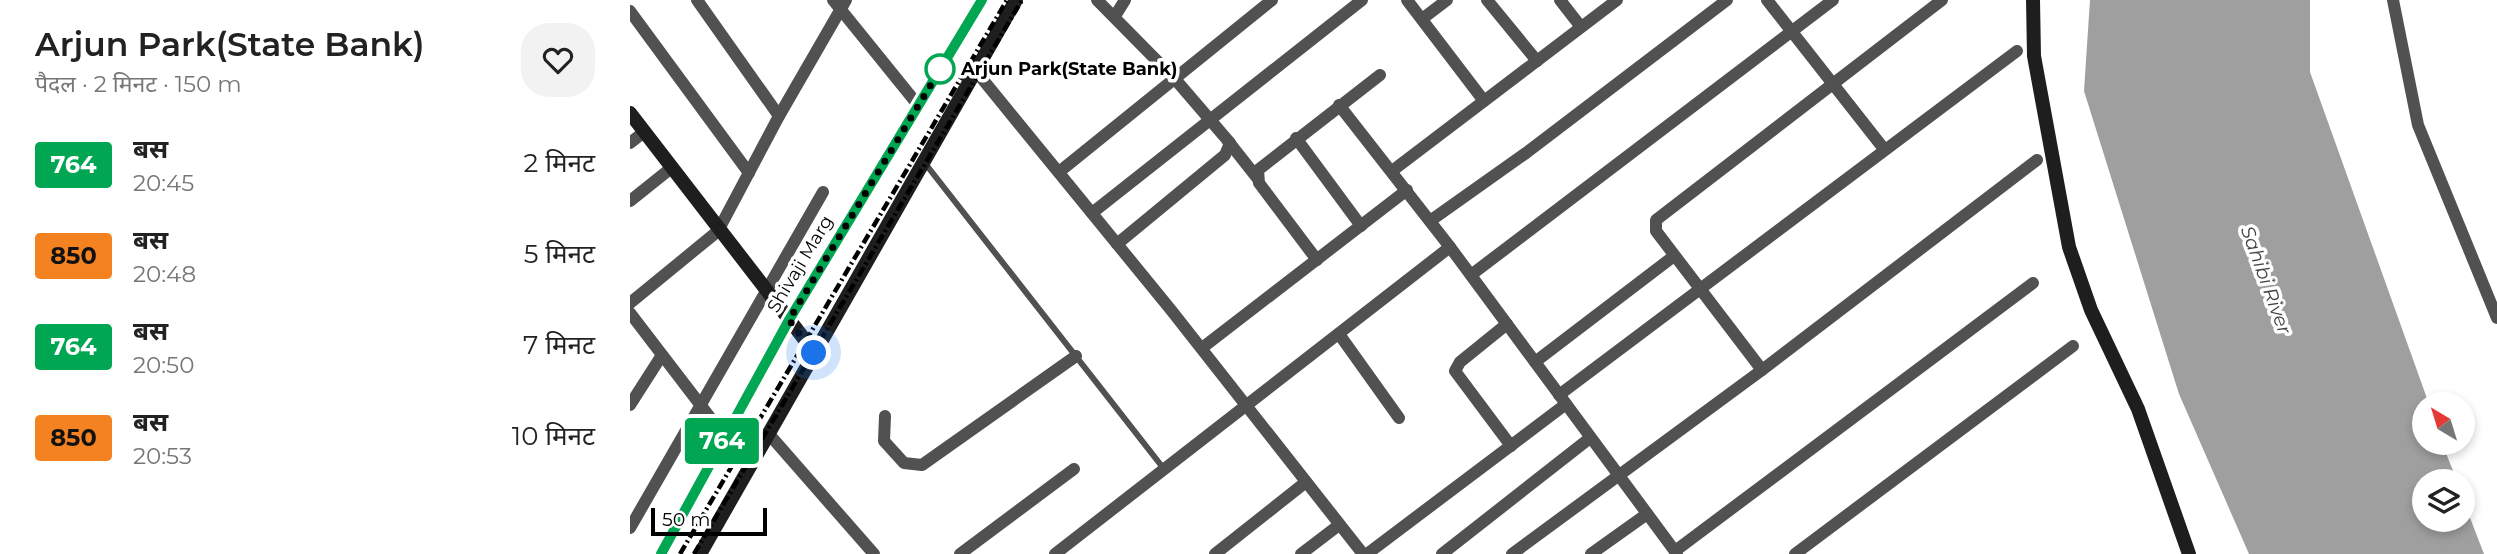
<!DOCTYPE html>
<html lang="hi">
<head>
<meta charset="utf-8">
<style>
	:root { --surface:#fff; --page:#f2f2f2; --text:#222; --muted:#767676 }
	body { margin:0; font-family:Montserrat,"Noto Sans Devanagari",sans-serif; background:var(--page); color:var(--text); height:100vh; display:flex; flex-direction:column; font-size:26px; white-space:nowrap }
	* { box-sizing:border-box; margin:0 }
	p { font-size:23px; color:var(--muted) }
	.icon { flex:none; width:38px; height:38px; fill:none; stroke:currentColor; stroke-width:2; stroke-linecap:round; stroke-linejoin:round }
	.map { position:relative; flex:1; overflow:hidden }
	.side { display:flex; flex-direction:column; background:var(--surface); width:630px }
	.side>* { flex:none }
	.badge { padding:0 14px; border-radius:5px; font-size:24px; line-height:46px }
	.needle { width:46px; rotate:322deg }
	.controls { position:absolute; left:1782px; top:392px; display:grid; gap:14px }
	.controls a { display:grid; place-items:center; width:63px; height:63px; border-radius:50%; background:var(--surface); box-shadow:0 4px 10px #0003; font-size:35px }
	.scale { position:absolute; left:21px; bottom:18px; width:116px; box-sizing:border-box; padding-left:7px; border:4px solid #000; border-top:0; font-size:19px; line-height:24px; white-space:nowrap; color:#000; -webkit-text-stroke:5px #fff; paint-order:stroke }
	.you { position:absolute; width:35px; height:35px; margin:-18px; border:5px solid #fff; border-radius:50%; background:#1a73e8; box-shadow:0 0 0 10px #1a73e833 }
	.map>.badge { position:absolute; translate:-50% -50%; box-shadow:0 0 0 4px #fff }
	.round { display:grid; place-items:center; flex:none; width:74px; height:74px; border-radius:28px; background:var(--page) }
	.overview { display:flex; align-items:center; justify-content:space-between; height:119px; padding:0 35px }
	h1 { font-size:33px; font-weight:600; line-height:52px }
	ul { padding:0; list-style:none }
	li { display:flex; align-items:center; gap:21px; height:91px; padding:0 35px }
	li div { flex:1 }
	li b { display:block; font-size:26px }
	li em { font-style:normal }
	li .badge { min-width:77px; font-weight:700; text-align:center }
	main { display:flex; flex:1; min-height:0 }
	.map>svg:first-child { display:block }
</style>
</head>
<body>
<main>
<section class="side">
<div class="overview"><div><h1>Arjun Park(State Bank)</h1><p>पैदल · 2 मिनट · 150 m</p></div><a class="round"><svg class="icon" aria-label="heart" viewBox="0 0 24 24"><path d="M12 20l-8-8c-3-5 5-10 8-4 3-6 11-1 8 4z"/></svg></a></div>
<ul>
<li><span class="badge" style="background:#00a651;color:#fff">764</span><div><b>बस</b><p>20:45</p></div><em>2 मिनट</em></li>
<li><span class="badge" style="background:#f58220;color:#111">850</span><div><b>बस</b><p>20:48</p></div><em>5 मिनट</em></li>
<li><span class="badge" style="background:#00a651;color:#fff">764</span><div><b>बस</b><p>20:50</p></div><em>7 मिनट</em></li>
<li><span class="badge" style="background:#f58220;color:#111">850</span><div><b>बस</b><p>20:53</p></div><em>10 मिनट</em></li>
</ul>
</section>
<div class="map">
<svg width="1867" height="554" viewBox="0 0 1867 554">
	<rect width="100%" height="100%" fill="#fff"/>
	<polygon fill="#9f9f9f" points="1460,0 1680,0 1680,72 1799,404 1794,404 1794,443 1812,443 1827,481 1794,481 1794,520 1832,520 1832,497 1854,554 1619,554 1549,394 1454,91"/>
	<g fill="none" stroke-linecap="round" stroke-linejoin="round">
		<polyline stroke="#515151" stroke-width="6" points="294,162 534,469"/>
		<g stroke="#515151" stroke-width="12">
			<polyline points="67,0 149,116"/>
			<polyline points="203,0 288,105"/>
			<polyline points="467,0 545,79 600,143 595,155 487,244"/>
			<polyline points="777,0 854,101"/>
			<polyline points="857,0 907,61"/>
			<polyline points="930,0 951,27"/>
			<polyline points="1137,0 1254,149"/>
			<polyline points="1763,0 1788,125 1867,318"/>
			<polyline points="0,11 119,173"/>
			<polyline points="485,16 495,0"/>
			<polyline points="792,19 817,0"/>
			<polyline points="345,70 541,310 733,554"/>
			<polyline points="709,105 820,247 1047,554"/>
			<polyline points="666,138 731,226"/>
			<polyline points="598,141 628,179"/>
			<polyline points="0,143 14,132"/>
			<polyline points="762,171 987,0"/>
			<polyline points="429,172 642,0"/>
			<polyline points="0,201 40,169"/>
			<polyline points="462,213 732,0"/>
			<polyline points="800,221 896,153 1097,0"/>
			<polyline points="687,260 629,183 628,170 750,75"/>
			<polyline points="841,275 1203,0"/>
			<polyline points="0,303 88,231 149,116 216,0"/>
			<polyline points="0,313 95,437"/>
			<polyline points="877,324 830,362 825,371 881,446"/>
			<polyline points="709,334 769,418"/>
			<polyline points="572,348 777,190"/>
			<polyline points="905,362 1044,256"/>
			<polyline points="1132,370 1026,231 1026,220 1312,0"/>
			<polyline points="929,395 1387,51"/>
			<polyline points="0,405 32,355"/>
			<polyline points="255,416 254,441 274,463 292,465 446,356"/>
			<polyline points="138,433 244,554"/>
			<polyline points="0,528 193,192"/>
			<polyline points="1045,551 1403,283"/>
			<polyline points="330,554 444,469"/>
			<polyline points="425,554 820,247"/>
			<polyline points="585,554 676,482"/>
			<polyline points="671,554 709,525"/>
			<polyline points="737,554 936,404"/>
			<polyline points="812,554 960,438"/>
			<polyline points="882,554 1132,370 1407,160"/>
			<polyline points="961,554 1017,514"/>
			<polyline points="1165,554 1443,346"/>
		</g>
		<g stroke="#1e1e1e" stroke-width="14">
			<polyline points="1403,0 1404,56 1439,247 1461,310 1508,409 1559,554"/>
			<polyline points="0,113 185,353"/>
			<polyline points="31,554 159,320 352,0"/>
			<polyline points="70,554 386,0"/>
		</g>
		<g stroke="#000" stroke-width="4.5" stroke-dasharray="10 3.5 2 3.5" stroke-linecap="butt">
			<polyline points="50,554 377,0"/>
			<polyline points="64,554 392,0"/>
		</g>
	</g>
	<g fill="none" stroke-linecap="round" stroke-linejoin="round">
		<defs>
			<polyline id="line" points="31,554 159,320 352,0"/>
		</defs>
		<use href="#line" stroke="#fff" stroke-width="16"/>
		<use href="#line" stroke="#00a651" stroke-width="10"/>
		<polyline stroke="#000" stroke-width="7" stroke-dasharray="0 12.6" points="184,353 159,320 314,63 310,69"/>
	</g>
	<circle fill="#fff" stroke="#00a651" stroke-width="3.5" cx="310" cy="69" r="14"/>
	<g text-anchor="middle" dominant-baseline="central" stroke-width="7" stroke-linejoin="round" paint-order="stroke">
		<g font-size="18" font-weight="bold" fill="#000" stroke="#fff" text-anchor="start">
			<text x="331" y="69">Arjun Park(State Bank)</text>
		</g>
		<g font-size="18" fill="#000" stroke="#fff">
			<text transform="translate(170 264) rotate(-59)">Shivaji Marg</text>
		</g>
		<g font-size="19" font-style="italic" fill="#404040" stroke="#fff">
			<text transform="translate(1636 280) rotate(70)">Sahibi River</text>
		</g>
	</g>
</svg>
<div class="controls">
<a><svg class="needle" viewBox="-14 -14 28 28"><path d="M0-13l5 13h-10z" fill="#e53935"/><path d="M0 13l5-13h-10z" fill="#767676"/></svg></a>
<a><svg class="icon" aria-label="layers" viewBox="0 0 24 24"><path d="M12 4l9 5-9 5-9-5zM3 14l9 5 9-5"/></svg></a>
</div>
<div class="scale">50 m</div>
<div class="you" style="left:184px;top:353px"></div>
<b class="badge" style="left:92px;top:441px;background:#00a651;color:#fff">764</b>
</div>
</main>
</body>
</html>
